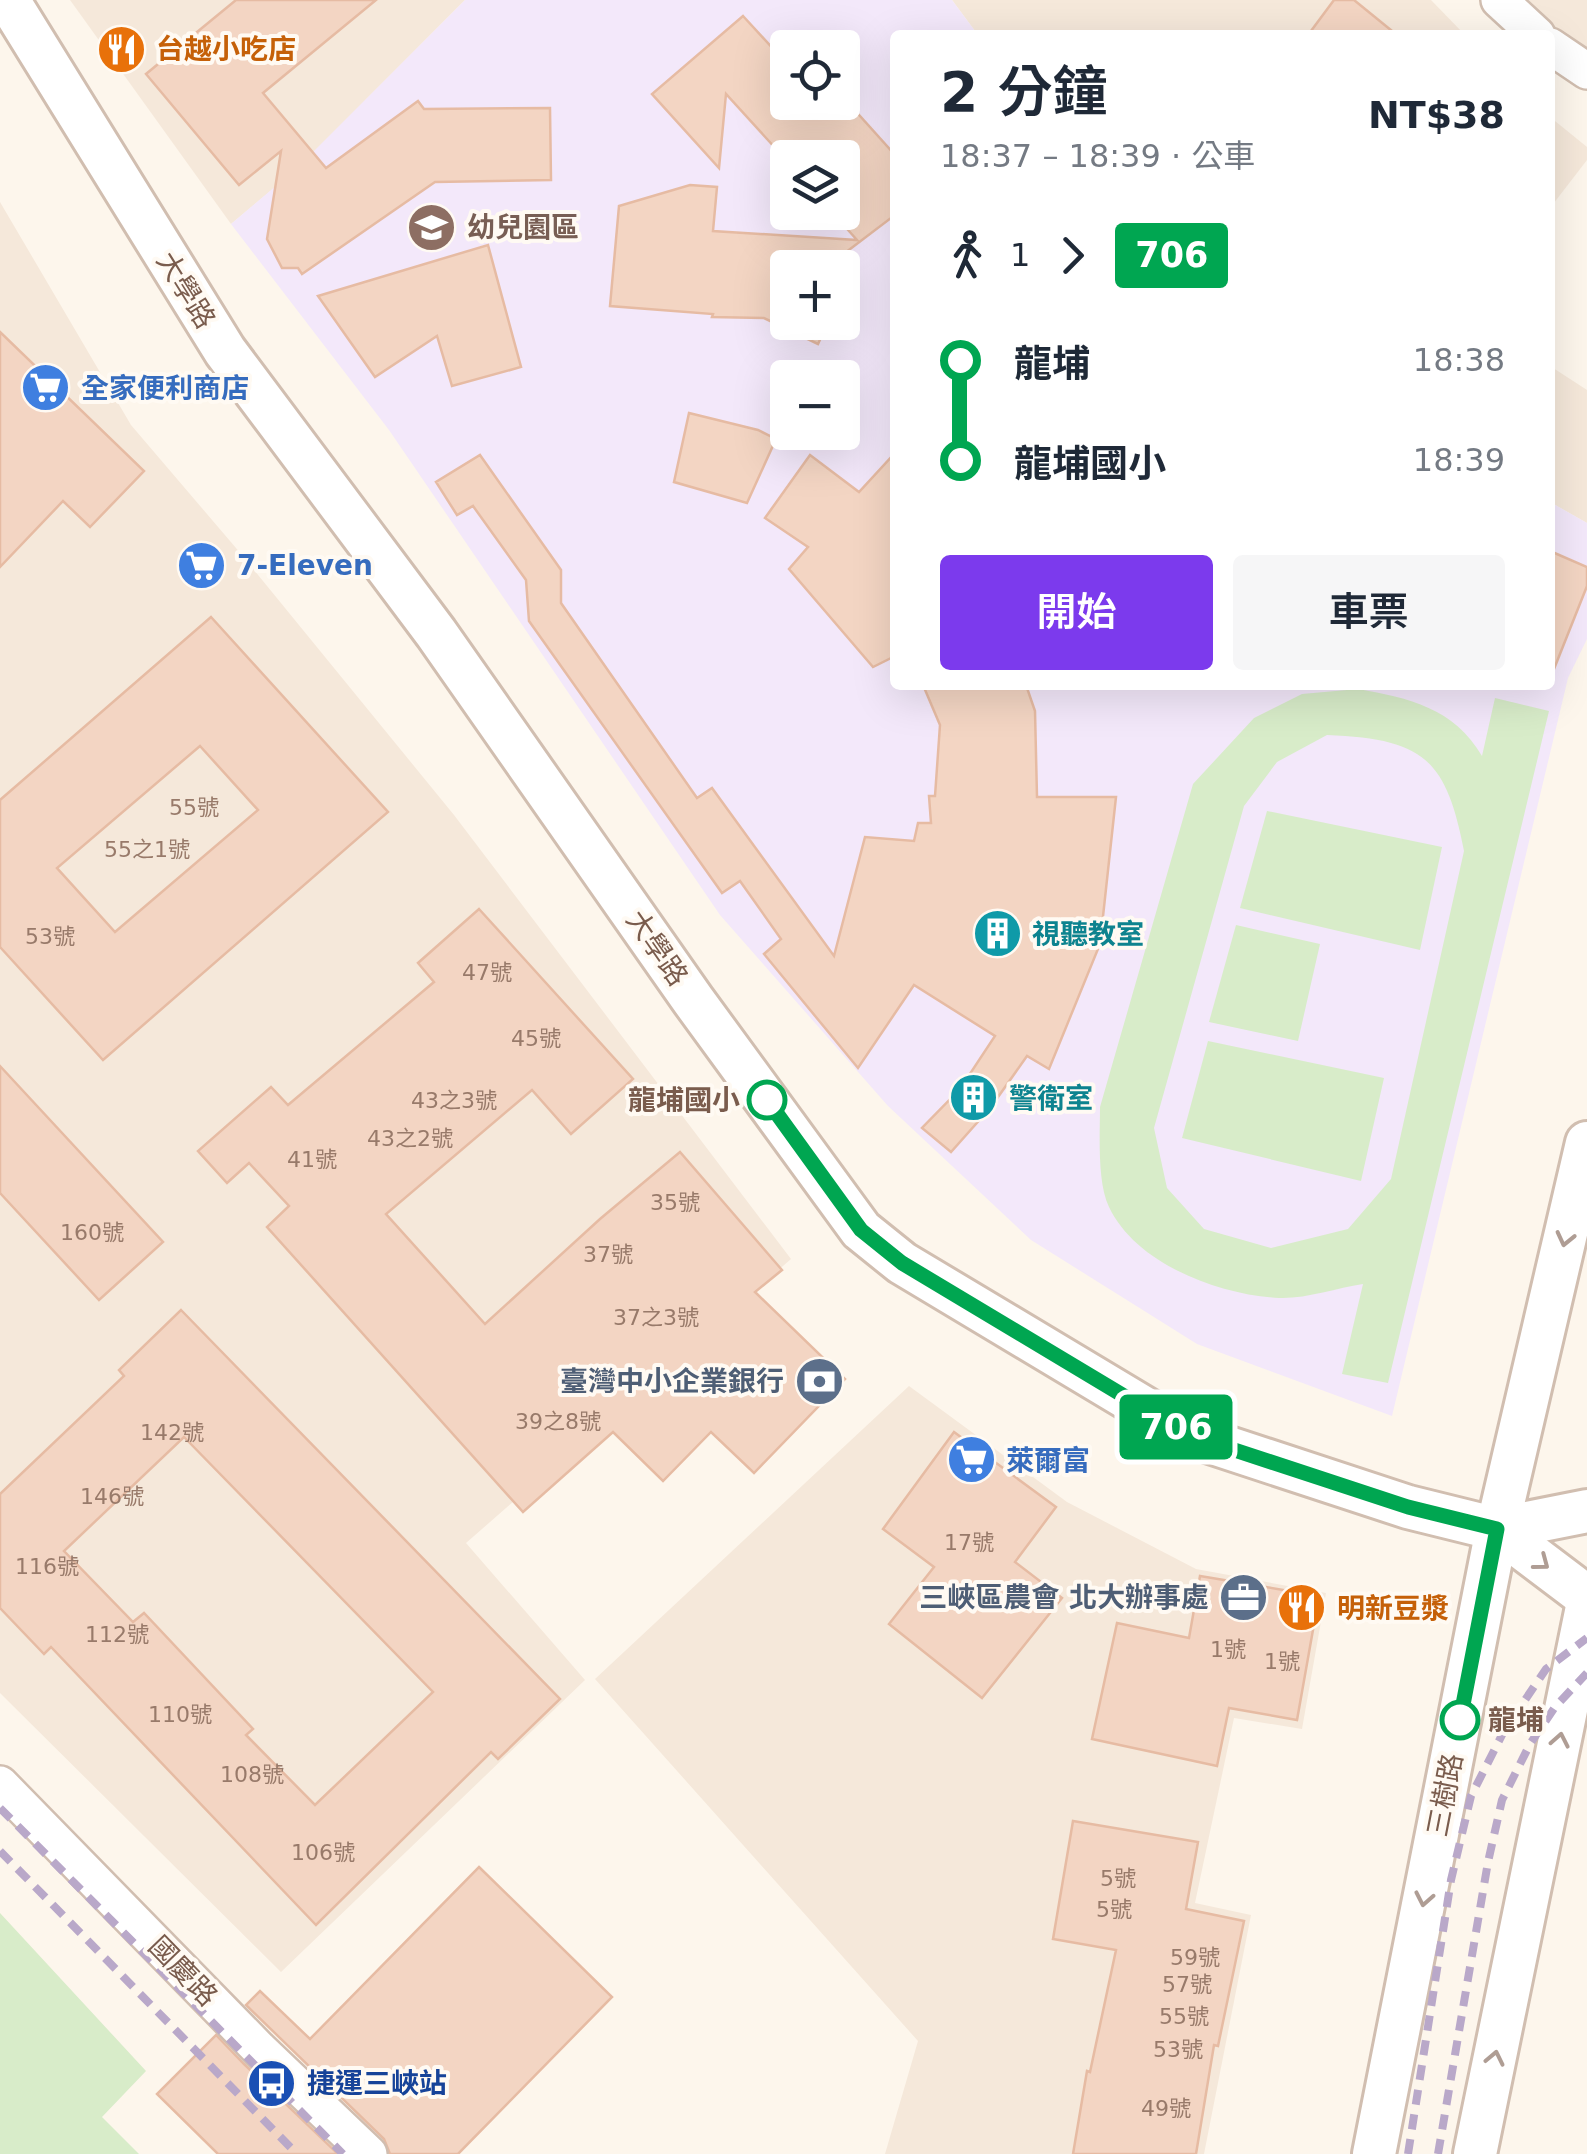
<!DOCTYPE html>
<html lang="zh-TW">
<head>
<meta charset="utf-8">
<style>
	:root { --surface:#fff; --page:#f6f6f7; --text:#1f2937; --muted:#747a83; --accent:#7c3aed }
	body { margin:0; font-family:"DejaVu Sans","Noto Sans TC",sans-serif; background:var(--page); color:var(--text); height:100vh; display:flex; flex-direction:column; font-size:38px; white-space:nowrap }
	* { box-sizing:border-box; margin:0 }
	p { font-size:32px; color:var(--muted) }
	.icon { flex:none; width:55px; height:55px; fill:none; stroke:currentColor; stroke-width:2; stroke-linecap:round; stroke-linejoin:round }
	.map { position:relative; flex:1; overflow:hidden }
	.sheet { position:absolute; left:890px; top:30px; width:665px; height:660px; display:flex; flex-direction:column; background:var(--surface); border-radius:10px; box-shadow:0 10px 40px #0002 }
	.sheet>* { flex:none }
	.badge { padding:0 20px; border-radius:8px; font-size:35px; line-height:65px }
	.controls { position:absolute; left:770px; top:30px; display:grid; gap:20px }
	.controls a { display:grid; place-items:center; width:90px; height:90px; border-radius:10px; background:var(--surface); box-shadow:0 10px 40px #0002; font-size:50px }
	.map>.badge { position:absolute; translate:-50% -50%; box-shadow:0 0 0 5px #fff }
	.legs { display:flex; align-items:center; gap:15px; height:110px; padding:0 50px; font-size:32px }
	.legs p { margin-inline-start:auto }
	.head { display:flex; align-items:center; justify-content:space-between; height:170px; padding:0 50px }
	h1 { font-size:55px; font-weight:600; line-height:75px }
	.button { display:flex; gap:20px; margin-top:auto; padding:20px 50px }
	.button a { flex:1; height:115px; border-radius:10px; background:var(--accent); color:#fff; font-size:40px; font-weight:600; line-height:115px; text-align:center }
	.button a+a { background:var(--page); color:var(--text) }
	ul { padding:0 50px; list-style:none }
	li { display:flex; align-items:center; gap:35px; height:100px; font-size:38px }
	li i { display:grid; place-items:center; width:15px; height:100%; margin:0 12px; background:currentColor }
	li i::after { content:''; width:25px; height:25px; margin:-12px; border:8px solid; border-radius:50%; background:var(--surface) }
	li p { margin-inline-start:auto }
	li:first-child i { background:linear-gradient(#0000 50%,currentColor 0) }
	li:last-child i { background:linear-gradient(currentColor 50%,#0000 0) }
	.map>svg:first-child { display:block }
</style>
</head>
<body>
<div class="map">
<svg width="1587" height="2154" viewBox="0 0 1587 2154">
	<rect width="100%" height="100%" fill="#fdf6ec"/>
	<g fill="#f5e8da">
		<polygon points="70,0 465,0 297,169 231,224"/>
		<polygon points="952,0 1431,0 1465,35 978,35"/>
		<polygon points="1528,0 1587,0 1587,61"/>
		<polygon points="1550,117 1587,147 1587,160 1550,208"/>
		<polygon points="0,202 131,425 236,548 454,815 791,1259 466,1543 585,1680 281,1972 0,1693"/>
		<polygon points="1550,366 1587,390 1587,523 1550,502"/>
		<polygon points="909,1386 1067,1502 1196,1569 1326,1593 1302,1729 1234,1718 1195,1903 1251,1915 1204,2154 885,2154 918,2041 595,1679"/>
	</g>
	<path fill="#f3e8fa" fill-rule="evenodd" d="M465,0H952L978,35H895V685H1550V502L1587,523V639L1568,678L1392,1416L1197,1344L1031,1240L888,1106L720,915L389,430L231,224L297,168ZM788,48H842V102H788ZM788,158H842V212H788ZM788,268H842V322H788ZM788,378H842V432H788Z"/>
	<g fill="#d8ecc9" fill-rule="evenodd">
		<path d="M1358,689C1409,698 1454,708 1482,756L1495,698L1549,711L1388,1383L1342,1374L1363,1284C1336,1288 1306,1299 1279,1298C1219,1295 1136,1264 1109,1207C1097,1182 1100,1135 1100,1107L1193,784L1254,718L1302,694ZM1327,735C1422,739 1446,757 1464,851L1391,1179L1348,1229L1271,1248L1204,1229L1167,1188L1154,1128L1244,806L1277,762Z"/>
		<polygon points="1267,811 1442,847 1420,950 1240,908"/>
		<polygon points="1236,925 1320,944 1298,1041 1209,1022"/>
		<polygon points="1208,1041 1384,1078 1361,1181 1182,1138"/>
		<polygon points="0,1913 146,2071 102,2117 139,2154 0,2154"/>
	</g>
	<g fill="#f3d5c3" stroke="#e6bba3" stroke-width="2.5" fill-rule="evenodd">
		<polygon points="236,0 376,0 263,93 326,168 418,101 424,109 550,108 551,180 435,182 302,274 298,268 282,268 267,239 281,151 239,185 146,74"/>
		<polygon points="1334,0 1354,0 1397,35 1308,35"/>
		<polygon points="743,16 788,65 788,102 842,102 842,96 895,155 895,215 833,262 842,268 788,268 788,322 828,322 818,344 764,318 712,317 713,314 610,306 619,206 690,185 717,187 713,231 857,240 832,212 842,212 842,158 788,158 788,162 726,94 719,168 652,94"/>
		<polygon points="488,245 521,367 452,386 437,336 375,377 318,296"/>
		<polygon points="0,332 144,471 90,527 63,501 0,567"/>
		<polygon points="689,413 758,430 776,439 747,503 674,482"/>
		<polygon points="895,453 895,656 873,667 789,569 808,547 765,518 810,455 859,492"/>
		<polygon points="480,455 561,570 561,603 697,798 712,788 834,956 865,837 914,841 918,823 931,823 929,796 935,796 940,725 923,685 1026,685 1035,711 1037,797 1116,797 1100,944 1049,1069 1027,1056 991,1107 951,1152 922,1128 960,1089 995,1036 914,985 858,1068 764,954 781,939 740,881 722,893 529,621 526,580 473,506 457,515 436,482"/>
		<polygon points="1550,551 1587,567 1587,586 1552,674"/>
		<path d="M211,617L388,812L103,1060L0,947V800ZM200,746L258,810L115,932L57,868Z"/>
		<polygon points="479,909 633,1079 571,1134 532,1090 386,1214 485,1324 600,1219 680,1152 782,1270 755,1292 845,1379 754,1473 711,1432 663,1481 613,1432 523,1512 267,1227 289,1206 249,1163 227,1183 198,1151 271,1087 288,1105 434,982 418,963"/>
		<polygon points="0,1066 163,1242 99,1300 0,1193"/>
		<path d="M181,1310L560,1699L498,1759L491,1752L316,1925L51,1647L44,1654L0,1608V1494L124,1376L119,1370ZM184,1437L433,1692L315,1805L246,1735L253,1729L144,1613L133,1622L64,1551Z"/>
		<polygon points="954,1432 1056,1507 1015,1562 1062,1598 982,1698 889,1624 934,1567 883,1529"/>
		<polygon points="1200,1576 1319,1596 1297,1720 1229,1708 1217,1766 1092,1739 1117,1623 1189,1638"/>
		<polygon points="1073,1821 1198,1842 1186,1909 1244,1921 1218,2046 1214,2045 1196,2154 1073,2154 1087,2071 1090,2072 1116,1950 1053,1939"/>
		<polygon points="479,1867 612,1997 458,2154 390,2154 384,2139 246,2005 260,1991 310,2039"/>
		<polygon points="216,2035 244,2064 338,2154 218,2154 157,2094"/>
	</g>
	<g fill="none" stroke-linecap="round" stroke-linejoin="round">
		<defs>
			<g id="minor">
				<polyline points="1499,0 1537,35"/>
				<polyline points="1550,46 1587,71"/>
				<polyline points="0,1784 259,2049 369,2154"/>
			</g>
			<g id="tertiary">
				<polyline points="8,0 225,351 436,633 693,1000 861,1230 902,1263 1189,1435 1408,1507 1497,1529 1587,1511"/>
				<polyline points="1497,1529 1587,1597"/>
				<polyline points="1374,2154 1497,1529 1587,1143"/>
				<polyline points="1475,2154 1587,1607"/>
			</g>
		</defs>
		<use href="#minor" stroke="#d1beb0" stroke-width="40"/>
		<use href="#tertiary" stroke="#d1beb0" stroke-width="48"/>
		<use href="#minor" stroke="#fff" stroke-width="35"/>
		<use href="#tertiary" stroke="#fff" stroke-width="42"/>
		<g stroke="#b9a8c9" stroke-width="8" stroke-dasharray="15 10" stroke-linecap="butt">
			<polyline points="0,1808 343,2154"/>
			<polyline points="0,1851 297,2154"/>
			<polyline points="1408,2154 1451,1880 1471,1796 1504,1731 1546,1669 1587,1638"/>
			<polyline points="1438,2154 1488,1862 1502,1800 1530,1744 1555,1707 1587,1673"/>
		</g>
	</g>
	<defs><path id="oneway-chevron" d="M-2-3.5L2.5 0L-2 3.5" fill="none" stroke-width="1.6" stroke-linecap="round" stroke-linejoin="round" transform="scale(2.5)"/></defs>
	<g stroke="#af9d94">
		<use href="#oneway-chevron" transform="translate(1565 1239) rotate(103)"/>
		<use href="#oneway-chevron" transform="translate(1542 1563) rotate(37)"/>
		<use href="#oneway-chevron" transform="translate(1560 1740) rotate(-79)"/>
		<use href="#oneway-chevron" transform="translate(1424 1899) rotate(101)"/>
		<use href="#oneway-chevron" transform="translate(1495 2058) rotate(-78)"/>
	</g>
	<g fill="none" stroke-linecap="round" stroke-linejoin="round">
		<defs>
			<polyline id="line-1" points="767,1100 861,1230 902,1263 1189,1435 1408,1507 1497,1529 1460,1720"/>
		</defs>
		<use href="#line-1" stroke="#fff" stroke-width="22"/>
		<use href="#line-1" stroke="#00a651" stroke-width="15"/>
	</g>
	<defs>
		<symbol id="restaurant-disc" viewBox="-11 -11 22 22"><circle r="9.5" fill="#e8710a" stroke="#fffaf3"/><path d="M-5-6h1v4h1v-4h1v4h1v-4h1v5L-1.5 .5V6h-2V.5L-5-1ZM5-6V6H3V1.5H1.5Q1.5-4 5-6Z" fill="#fff"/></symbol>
		<symbol id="school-disc" viewBox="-11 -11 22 22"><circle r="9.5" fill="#8d6e63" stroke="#fffaf3"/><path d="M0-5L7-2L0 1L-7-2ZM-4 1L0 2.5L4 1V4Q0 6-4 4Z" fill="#fff"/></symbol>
		<symbol id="supermarket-disc" viewBox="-11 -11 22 22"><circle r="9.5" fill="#3f7fe0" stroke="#fffaf3"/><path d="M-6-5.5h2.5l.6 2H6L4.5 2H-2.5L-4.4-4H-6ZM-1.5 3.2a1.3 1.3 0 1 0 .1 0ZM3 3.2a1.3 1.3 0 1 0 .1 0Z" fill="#fff"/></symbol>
		<symbol id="building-disc" viewBox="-11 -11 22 22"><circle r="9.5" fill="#0f9aa8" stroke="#fffaf3"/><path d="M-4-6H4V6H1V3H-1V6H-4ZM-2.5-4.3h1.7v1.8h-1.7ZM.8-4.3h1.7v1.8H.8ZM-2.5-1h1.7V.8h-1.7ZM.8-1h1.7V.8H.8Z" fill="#fff"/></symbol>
		<symbol id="bank-disc" viewBox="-11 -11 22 22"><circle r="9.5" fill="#5c6f8a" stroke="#fffaf3"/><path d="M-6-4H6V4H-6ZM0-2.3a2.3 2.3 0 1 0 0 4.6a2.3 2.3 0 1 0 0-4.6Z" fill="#fff"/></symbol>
		<symbol id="office-disc" viewBox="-11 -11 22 22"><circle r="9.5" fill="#5c6f8a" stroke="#fffaf3"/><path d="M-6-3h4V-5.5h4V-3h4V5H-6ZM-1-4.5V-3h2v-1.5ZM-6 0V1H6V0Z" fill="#fff"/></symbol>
		<symbol id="bus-disc" viewBox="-11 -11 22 22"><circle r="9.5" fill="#1a4fb4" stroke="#fffaf3"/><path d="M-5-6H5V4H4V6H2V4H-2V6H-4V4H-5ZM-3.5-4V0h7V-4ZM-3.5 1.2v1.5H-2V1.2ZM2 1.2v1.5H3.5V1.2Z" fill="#fff"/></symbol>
	</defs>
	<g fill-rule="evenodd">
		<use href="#restaurant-disc" x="94" y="22" width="55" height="55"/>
		<use href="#school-disc" x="404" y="200" width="55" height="55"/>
		<use href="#supermarket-disc" x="18" y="360" width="55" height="55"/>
		<use href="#supermarket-disc" x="174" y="538" width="55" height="55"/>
		<use href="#building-disc" x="970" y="906" width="55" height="55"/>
		<use href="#building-disc" x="946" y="1070" width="55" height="55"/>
		<use href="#bank-disc" x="792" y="1354" width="55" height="55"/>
		<use href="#supermarket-disc" x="944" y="1432" width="55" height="55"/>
		<use href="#office-disc" x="1216" y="1570" width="55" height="55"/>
		<use href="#restaurant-disc" x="1274" y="1580" width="55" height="55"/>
		<use href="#bus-disc" x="244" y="2056" width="55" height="55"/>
	</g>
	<g fill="#fff" stroke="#00a651" stroke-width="5">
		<circle cx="767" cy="1100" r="18"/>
		<circle cx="1460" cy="1720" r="18"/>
	</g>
	<g text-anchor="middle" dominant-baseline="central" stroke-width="8" stroke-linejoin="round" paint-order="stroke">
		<g font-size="22" fill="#987a6a">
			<text x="194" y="807">55號</text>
			<text x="147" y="849">55之1號</text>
			<text x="50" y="936">53號</text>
			<text x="487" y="972">47號</text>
			<text x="536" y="1038">45號</text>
			<text x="454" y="1100">43之3號</text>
			<text x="410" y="1138">43之2號</text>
			<text x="312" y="1159">41號</text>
			<text x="675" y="1202">35號</text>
			<text x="92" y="1232">160號</text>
			<text x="608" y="1254">37號</text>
			<text x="656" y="1317">37之3號</text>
			<text x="558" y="1421">39之8號</text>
			<text x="172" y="1432">142號</text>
			<text x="112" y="1496">146號</text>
			<text x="969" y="1542">17號</text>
			<text x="47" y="1566">116號</text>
			<text x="117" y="1634">112號</text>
			<text x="1228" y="1649">1號</text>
			<text x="1282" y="1661">1號</text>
			<text x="180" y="1714">110號</text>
			<text x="252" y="1774">108號</text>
			<text x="323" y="1852">106號</text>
			<text x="1118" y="1878">5號</text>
			<text x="1114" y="1909">5號</text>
			<text x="1195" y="1957">59號</text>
			<text x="1187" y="1984">57號</text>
			<text x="1184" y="2016">55號</text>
			<text x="1178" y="2049">53號</text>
			<text x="1166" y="2108">49號</text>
		</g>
		<g font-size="28" font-weight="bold" fill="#c56008" stroke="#fffaf3" text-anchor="start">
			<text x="156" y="49">台越小吃店</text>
			<text x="1337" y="1608">明新豆漿</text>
		</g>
		<g font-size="28" font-weight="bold" fill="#785e54" stroke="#fffaf3" text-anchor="start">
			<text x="467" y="227">幼兒園區</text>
		</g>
		<g font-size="28" fill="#7a5c4d" stroke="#fffaf3">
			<text transform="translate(186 290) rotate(58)">大學路</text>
			<text transform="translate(657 948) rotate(55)">大學路</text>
			<text transform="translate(1445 1795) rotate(-79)">三樹路</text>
			<text transform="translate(183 1971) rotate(46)">國慶路</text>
		</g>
		<g font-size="28" font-weight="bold" fill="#366cbe" stroke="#fffaf3" text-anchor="start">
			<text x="81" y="388">全家便利商店</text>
			<text x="237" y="565">7-Eleven</text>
			<text x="1006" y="1460">萊爾富</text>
		</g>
		<g font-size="28" font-weight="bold" fill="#0d838f" stroke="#fffaf3" text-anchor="start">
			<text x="1032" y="934">視聽教室</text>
			<text x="1009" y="1098">警衛室</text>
		</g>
		<g font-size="28" font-weight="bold" fill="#7a5c4d" stroke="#fffaf3" text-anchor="end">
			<text x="740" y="1100">龍埔國小</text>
			<text x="1488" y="1720" text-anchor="start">龍埔</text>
		</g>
		<g font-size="28" font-weight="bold" fill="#4e5e75" stroke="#fffaf3" text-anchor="end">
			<text x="784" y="1381">臺灣中小企業銀行</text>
			<text x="1209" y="1597">三峽區農會 北大辦事處</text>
		</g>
		<g font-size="28" font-weight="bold" fill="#164399" stroke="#fffaf3" text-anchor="start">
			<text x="307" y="2083">捷運三峽站</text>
		</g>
	</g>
</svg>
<div class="controls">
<a><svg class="icon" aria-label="locate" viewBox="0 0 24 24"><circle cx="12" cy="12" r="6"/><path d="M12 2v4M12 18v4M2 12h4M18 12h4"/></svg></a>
<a><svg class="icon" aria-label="layers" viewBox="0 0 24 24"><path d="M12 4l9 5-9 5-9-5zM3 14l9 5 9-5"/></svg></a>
<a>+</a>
<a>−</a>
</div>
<b class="badge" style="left:1176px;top:1427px;background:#00a651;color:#fff">706</b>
<section class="sheet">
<div class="head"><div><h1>2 分鐘</h1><p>18:37 – 18:39 · 公車</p></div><b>NT$38</b></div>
<div class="legs"><svg class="icon" aria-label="walk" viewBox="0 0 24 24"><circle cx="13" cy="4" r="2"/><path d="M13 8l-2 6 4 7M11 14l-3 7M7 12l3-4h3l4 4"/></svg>1<svg class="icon" aria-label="forward" viewBox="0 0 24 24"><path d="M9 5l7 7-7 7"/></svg><b class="badge" style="background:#00a651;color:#fff">706</b></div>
<ul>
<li><i style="color:#00a651"></i><b>龍埔</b><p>18:38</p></li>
<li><i style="color:#00a651"></i><b>龍埔國小</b><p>18:39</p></li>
</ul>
<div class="button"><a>開始</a><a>車票</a></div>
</section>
</div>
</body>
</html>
